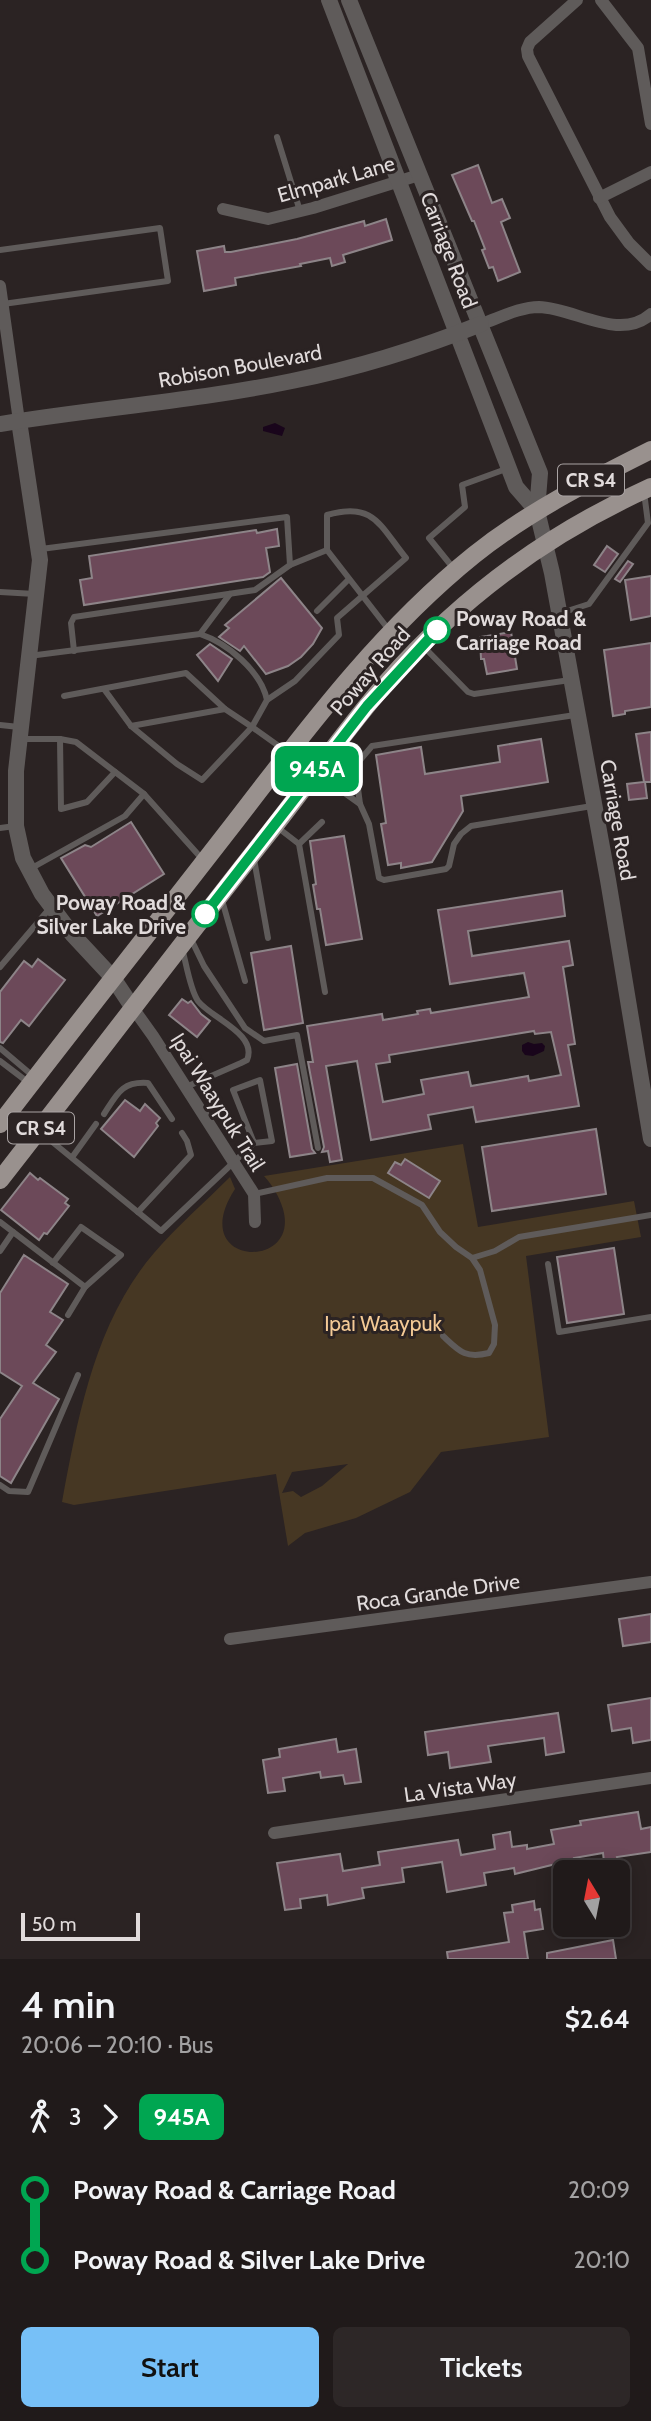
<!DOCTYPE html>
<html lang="en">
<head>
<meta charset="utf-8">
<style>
	:root { --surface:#201a1a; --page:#2d2727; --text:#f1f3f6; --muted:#a2a1a2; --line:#3d3839; --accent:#77c0f7 }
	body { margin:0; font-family:Cabin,sans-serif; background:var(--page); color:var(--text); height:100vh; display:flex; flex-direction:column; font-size:26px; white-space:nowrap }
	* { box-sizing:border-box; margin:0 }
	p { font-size:23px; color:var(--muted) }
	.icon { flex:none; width:38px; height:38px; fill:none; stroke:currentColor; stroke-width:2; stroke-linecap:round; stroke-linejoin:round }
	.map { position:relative; height:1959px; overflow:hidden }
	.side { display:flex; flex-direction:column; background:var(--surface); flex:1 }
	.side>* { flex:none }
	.badge { padding:0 14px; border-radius:10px; font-size:24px; line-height:46px }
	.needle { width:46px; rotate:350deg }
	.controls { position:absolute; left:553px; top:1860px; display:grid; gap:14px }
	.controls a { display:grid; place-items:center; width:77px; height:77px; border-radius:10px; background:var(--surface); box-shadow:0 4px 18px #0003,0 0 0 2px var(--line); font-size:35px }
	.scale { position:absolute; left:21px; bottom:18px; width:119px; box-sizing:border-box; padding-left:7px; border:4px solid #e1dbdb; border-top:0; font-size:19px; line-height:24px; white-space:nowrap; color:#e1dbdb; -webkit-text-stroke:5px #2b2323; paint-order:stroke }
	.map>.badge { position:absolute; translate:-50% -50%; box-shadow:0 0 0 4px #fff }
	.legs { display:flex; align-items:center; gap:10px; height:77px; padding:0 21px; font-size:23px }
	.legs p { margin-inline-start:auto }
	.headline { display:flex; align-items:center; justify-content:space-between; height:119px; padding:0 21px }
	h1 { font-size:38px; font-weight:600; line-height:52px }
	.primary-button { display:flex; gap:14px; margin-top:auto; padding:14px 21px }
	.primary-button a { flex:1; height:80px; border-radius:10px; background:var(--accent); color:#111; font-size:28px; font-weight:600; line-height:80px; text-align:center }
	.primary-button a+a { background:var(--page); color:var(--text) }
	ul { padding:0 21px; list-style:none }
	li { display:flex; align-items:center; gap:24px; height:70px; font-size:26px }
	li i { display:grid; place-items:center; width:10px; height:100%; margin:0 9px; background:currentColor }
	li i::after { content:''; width:18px; height:18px; margin:-9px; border:5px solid; border-radius:50%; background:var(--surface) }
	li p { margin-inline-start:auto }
	li:first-child i { background:linear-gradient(#0000 50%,currentColor 0) }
	li:last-child i { background:linear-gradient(currentColor 50%,#0000 0) }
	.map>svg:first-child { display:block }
</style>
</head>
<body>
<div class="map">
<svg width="651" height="1959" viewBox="0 0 651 1959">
	<rect width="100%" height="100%" fill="#2b2323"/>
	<path fill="#463723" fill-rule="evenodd" d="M463,1144L478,1227L634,1201L641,1237L526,1256L549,1437L441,1452L410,1492L356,1518L305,1533L288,1546L276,1474L74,1505L62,1502C78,1416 95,1322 154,1253C177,1226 205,1202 230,1177L235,1189C185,1266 301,1272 283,1209C279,1196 273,1186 264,1176ZM348,1464L322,1486L301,1497L293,1491L282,1493L292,1472Z"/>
	<g fill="#19051b">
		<polygon points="275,423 285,428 282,436 263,431 263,427"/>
		<polygon points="528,1042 534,1044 542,1043 545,1046 544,1051 533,1056 525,1055 522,1051 522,1045"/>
	</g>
	<g fill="#6c4959" stroke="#8d8488" stroke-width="2" fill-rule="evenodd">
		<polygon points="478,165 492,203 502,199 510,218 501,222 520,272 498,281 493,267 489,268 482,250 485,249 474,221 472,221 452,175"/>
		<polygon points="386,219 392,240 343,255 345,262 332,266 330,258 300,264 301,266 235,278 236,285 204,291 197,251 224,246 225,252 231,252 297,239 364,221 365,226"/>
		<polygon points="277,529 279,546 266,548 270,572 263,577 84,605 80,580 92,578 89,556 256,530 257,533"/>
		<polygon points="607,546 618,554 605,572 594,565"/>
		<polygon points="628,561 633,564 620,582 615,579"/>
		<polygon points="651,576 651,616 631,620 625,580"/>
		<polygon points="281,578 322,628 313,644 301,657 288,666 266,674 244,646 240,651 219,637 229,628 225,625"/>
		<polygon points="511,632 517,669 487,674 484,659 481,659 480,637"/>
		<polygon points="651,643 651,707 625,711 625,714 613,716 604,650"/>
		<polygon points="210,644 232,659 218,681 197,655"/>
		<polygon points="651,732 651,782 645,782 647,798 629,800 627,784 644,782 636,734"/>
		<polygon points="541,739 548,782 461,796 463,811 432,862 401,868 401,863 388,865 381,824 386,823 376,755 421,747 425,774 500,762 498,746"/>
		<polygon points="131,822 164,874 97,916 61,858 85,845 91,847"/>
		<polygon points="344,836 362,939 326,945 320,909 317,909 313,885 316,884 310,841"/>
		<path d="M562,891L565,916L468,931L472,956L569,941L573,965L563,967L575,1044L568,1045L579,1106L476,1122L473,1107L428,1115L431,1129L371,1140L357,1061L326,1066L342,1160L330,1162L328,1151L322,1152L324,1147L308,1062H313L307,1026L382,1014L383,1020L418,1014L417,1011L430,1009L431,1013L529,997L524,973L450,984L438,910ZM534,1031L535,1034L551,1032L561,1075L529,1081L528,1076L471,1086L468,1072L421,1080L424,1094L383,1102L376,1064L390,1062L389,1055Z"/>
		<polygon points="291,946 303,1023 264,1030 251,953"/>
		<polygon points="38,959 65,980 29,1026 21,1020 3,1043 0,1042 0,992 24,961 32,967"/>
		<polygon points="182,999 188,1003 191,1001 201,1014 210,1021 197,1037 169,1015"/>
		<polygon points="297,1064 312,1149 315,1153 290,1157 275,1068"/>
		<polygon points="125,1100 140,1111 145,1104 160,1118 156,1123 158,1126 134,1157 101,1129"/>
		<polygon points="596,1129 606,1194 492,1211 482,1147"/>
		<polygon points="405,1159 440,1181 429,1198 388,1173 395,1162 401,1165"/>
		<polygon points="30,1173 38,1180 40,1178 68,1199 65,1203 69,1206 47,1234 44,1233 39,1240 1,1210"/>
		<polygon points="614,1248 624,1314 567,1323 557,1257"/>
		<polygon points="24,1255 68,1284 50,1312 63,1320 46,1345 56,1352 33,1383 59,1399 11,1483 0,1476 0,1419 22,1386 0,1372 0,1293"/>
		<polygon points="651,1614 651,1642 623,1646 619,1619"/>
		<polygon points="651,1698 651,1740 633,1743 631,1728 612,1731 608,1705"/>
		<polygon points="558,1713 564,1752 546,1755 544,1738 488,1746 491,1762 450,1768 448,1752 428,1755 425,1732"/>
		<polygon points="336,1739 338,1752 356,1749 361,1782 345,1784 343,1775 321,1778 320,1772 283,1778 285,1791 268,1793 263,1760 280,1757 279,1749"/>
		<polygon points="638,1812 641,1829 651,1827 651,1852 617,1857 618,1860 604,1862 603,1853 574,1858 576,1867 562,1869 560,1863 515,1874 514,1868 484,1873 486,1885 447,1892 442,1862 402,1868 404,1882 362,1888 364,1898 328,1905 327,1895 300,1899 301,1908 285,1910 277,1863 340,1854 343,1871 380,1865 378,1852 458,1840 461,1855 495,1849 493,1835 510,1832 512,1847 527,1845 527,1849 554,1844 551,1830 581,1825 580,1821"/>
		<polygon points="534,1901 535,1910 540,1909 543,1929 524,1932 528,1959 448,1959 447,1952 509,1942 504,1913 513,1912 512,1905"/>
		<polygon points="613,1940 616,1959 547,1959 547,1953"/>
	</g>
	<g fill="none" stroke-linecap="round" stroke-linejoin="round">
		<g stroke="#5f5b5a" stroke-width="6">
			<polyline points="277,137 300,211"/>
			<polyline points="0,250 160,228 168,281 3,304"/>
			<polyline points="41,549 287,517 290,565 255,590 74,617 71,623 74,651"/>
			<polyline points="290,565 327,550 389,630"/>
			<polyline points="454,569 429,538 465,507 462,485 506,469"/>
			<polyline points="0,592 35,594"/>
			<polyline points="317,611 349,579"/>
			<polyline points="561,613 589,604 648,523 644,492"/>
			<path d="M200,634C227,643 261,671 267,700L252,727L360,804"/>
			<polyline points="423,646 468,692 474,694 570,680"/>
			<polyline points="29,656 200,634 230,594"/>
			<polyline points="64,696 186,673 225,709 252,727 202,780 177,764 131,726 104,689"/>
			<path d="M267,700L295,681L339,635L337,618L406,558C380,526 374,501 327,515V550"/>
			<polyline points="575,715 372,746 355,766 360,804 369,824 379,878 384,880 446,869 449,866 454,844 461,834 471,826 592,806"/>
			<polyline points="0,725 19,727"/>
			<polyline points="131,726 225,709"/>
			<polyline points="20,739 60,739 76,742 144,794 203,860"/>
			<polyline points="60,739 61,809 87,802 115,772"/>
			<polyline points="341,742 362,757"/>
			<polyline points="277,827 299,844 325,992"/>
			<polyline points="0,828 15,826"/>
			<polyline points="299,844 322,822"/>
			<polyline points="254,859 268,938"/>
			<polyline points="30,869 125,816 144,794"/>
			<polyline points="222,900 245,981"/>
			<polyline points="191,939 204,966 245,1028 264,1041 297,1035 318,1148"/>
			<path d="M182,948C186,962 190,990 198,1001C211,1018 258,1034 247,1060L241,1063L186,1087"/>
			<polyline points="0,967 50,908"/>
			<polyline points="0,1048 33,1076"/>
			<polyline points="0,1061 29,1083"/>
			<path d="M104,1114C117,1094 122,1081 148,1083L172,1119"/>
			<polyline points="39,1131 161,1231 254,1143 233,1090 260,1080 272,1141 254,1143"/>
			<polyline points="73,1156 96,1124"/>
			<path d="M254,1194L327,1178H373L422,1205L440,1232L456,1247L472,1258L480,1270L495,1325L494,1344L489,1353C465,1359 459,1351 443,1336"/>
			<polyline points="138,1212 191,1155 187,1141 182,1133"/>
			<polyline points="0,1222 85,1287 68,1315"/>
			<polyline points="0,1251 13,1232"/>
			<polyline points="472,1258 495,1251 519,1237 651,1215"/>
			<polyline points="53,1263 81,1227 121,1255 85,1287"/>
			<polyline points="548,1264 559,1332 651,1317"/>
			<polyline points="0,1485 9,1491 28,1492 78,1375"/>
		</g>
		<g stroke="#5f5b5a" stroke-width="12">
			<polyline points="577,0 530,42 527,49 528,56 610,217 629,243 651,265"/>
			<polyline points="601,0 638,48 651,124"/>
			<polyline points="599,198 651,172"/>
			<polyline points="223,209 268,219 313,208 419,175"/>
			<polyline points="0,286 19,421"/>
			<path d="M481,324C499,318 520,307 539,307C575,308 619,342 651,314"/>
			<polyline points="133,1008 153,1036 254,1194 255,1222"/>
			<polyline points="230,1639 651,1582"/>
			<polyline points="274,1833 651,1778"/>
		</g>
		<g stroke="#5f5b5a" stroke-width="16">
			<polyline points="329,0 516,487 537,511"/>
			<polyline points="349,0 540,473 537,511 552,573 608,880 651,1139"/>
			<polyline points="19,421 40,560 16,771 16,826 23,858 42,894 72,934 113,978 133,1008"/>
			<path d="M0,424C97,408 196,401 292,381C357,368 419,349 481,324"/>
		</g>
		<g stroke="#99918e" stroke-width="18">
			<path d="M0,1124C75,1026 152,929 228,831C303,734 377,633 474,555C528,512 589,481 651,450"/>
			<path d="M0,1180C90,1065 178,948 269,833C308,784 344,731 386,683C460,598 548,533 651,487"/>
		</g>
	</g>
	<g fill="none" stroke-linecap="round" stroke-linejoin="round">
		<defs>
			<polyline id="line-1" points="205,914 367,706 437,630"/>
		</defs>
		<use href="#line-1" stroke="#fff" stroke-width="16"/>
		<use href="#line-1" stroke="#00a651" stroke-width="10"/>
	</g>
	<g fill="#fff" stroke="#00a651" stroke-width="3.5">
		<circle cx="437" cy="630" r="12"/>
		<circle cx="205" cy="914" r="12"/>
	</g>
	<g text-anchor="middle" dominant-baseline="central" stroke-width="6" stroke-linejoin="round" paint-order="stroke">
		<g fill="#2b2323" stroke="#aaa4a4" stroke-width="2">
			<rect x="558" y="464.5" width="66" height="31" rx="5"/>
			<rect x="8" y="1112.5" width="66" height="31" rx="5"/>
		</g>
		<g font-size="19" font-weight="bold" fill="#e1dbdb">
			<text x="591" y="480">CR S4</text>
			<text x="41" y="1128">CR S4</text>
		</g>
		<g font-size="21" fill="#e1dbdb" stroke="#2b2323">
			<text transform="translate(336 179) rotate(-16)">Elmpark Lane</text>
			<text transform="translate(449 250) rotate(69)">Carriage Road</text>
			<text transform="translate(240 366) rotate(-10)">Robison Boulevard</text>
			<text transform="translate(370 671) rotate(-49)">Poway Road</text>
			<text transform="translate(618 820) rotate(80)">Carriage Road</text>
			<text transform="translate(218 1102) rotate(58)">Ipai Waaypuk Trail</text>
			<text transform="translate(438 1592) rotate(-8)">Roca Grande Drive</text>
			<text transform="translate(460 1787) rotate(-8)">La Vista Way</text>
		</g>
		<g font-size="21" font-weight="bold" fill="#e1dbdb" stroke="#2b2323" text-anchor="start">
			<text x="456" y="618">Poway Road &amp;<tspan x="456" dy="24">Carriage Road</tspan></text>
			<text x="186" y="902" text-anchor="end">Poway Road &amp;<tspan x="186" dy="24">Silver Lake Drive</tspan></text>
		</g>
		<g font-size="21" fill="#f4ca96" stroke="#2b2323">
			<text x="383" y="1323">Ipai Waaypuk</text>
		</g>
	</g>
</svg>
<div class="controls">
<a><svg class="needle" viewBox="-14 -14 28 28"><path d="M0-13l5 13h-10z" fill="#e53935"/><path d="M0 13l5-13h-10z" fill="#a2a1a2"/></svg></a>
</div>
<div class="scale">50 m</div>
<b class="badge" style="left:317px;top:769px;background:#00a651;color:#fff">945A</b>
</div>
<section class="side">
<div class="headline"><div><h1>4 min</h1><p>20:06 – 20:10 · Bus</p></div><b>$2.64</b></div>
<div class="legs"><svg class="icon" aria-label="walk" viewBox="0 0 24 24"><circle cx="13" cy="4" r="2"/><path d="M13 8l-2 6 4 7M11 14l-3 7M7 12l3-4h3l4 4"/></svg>3<svg class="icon" aria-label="forward" viewBox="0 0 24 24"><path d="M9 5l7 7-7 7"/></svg><b class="badge" style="background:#00a651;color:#fff">945A</b></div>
<ul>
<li><i style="color:#00a651"></i><b>Poway Road &amp; Carriage Road</b><p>20:09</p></li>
<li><i style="color:#00a651"></i><b>Poway Road &amp; Silver Lake Drive</b><p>20:10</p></li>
</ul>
<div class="primary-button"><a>Start</a><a>Tickets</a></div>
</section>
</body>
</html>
